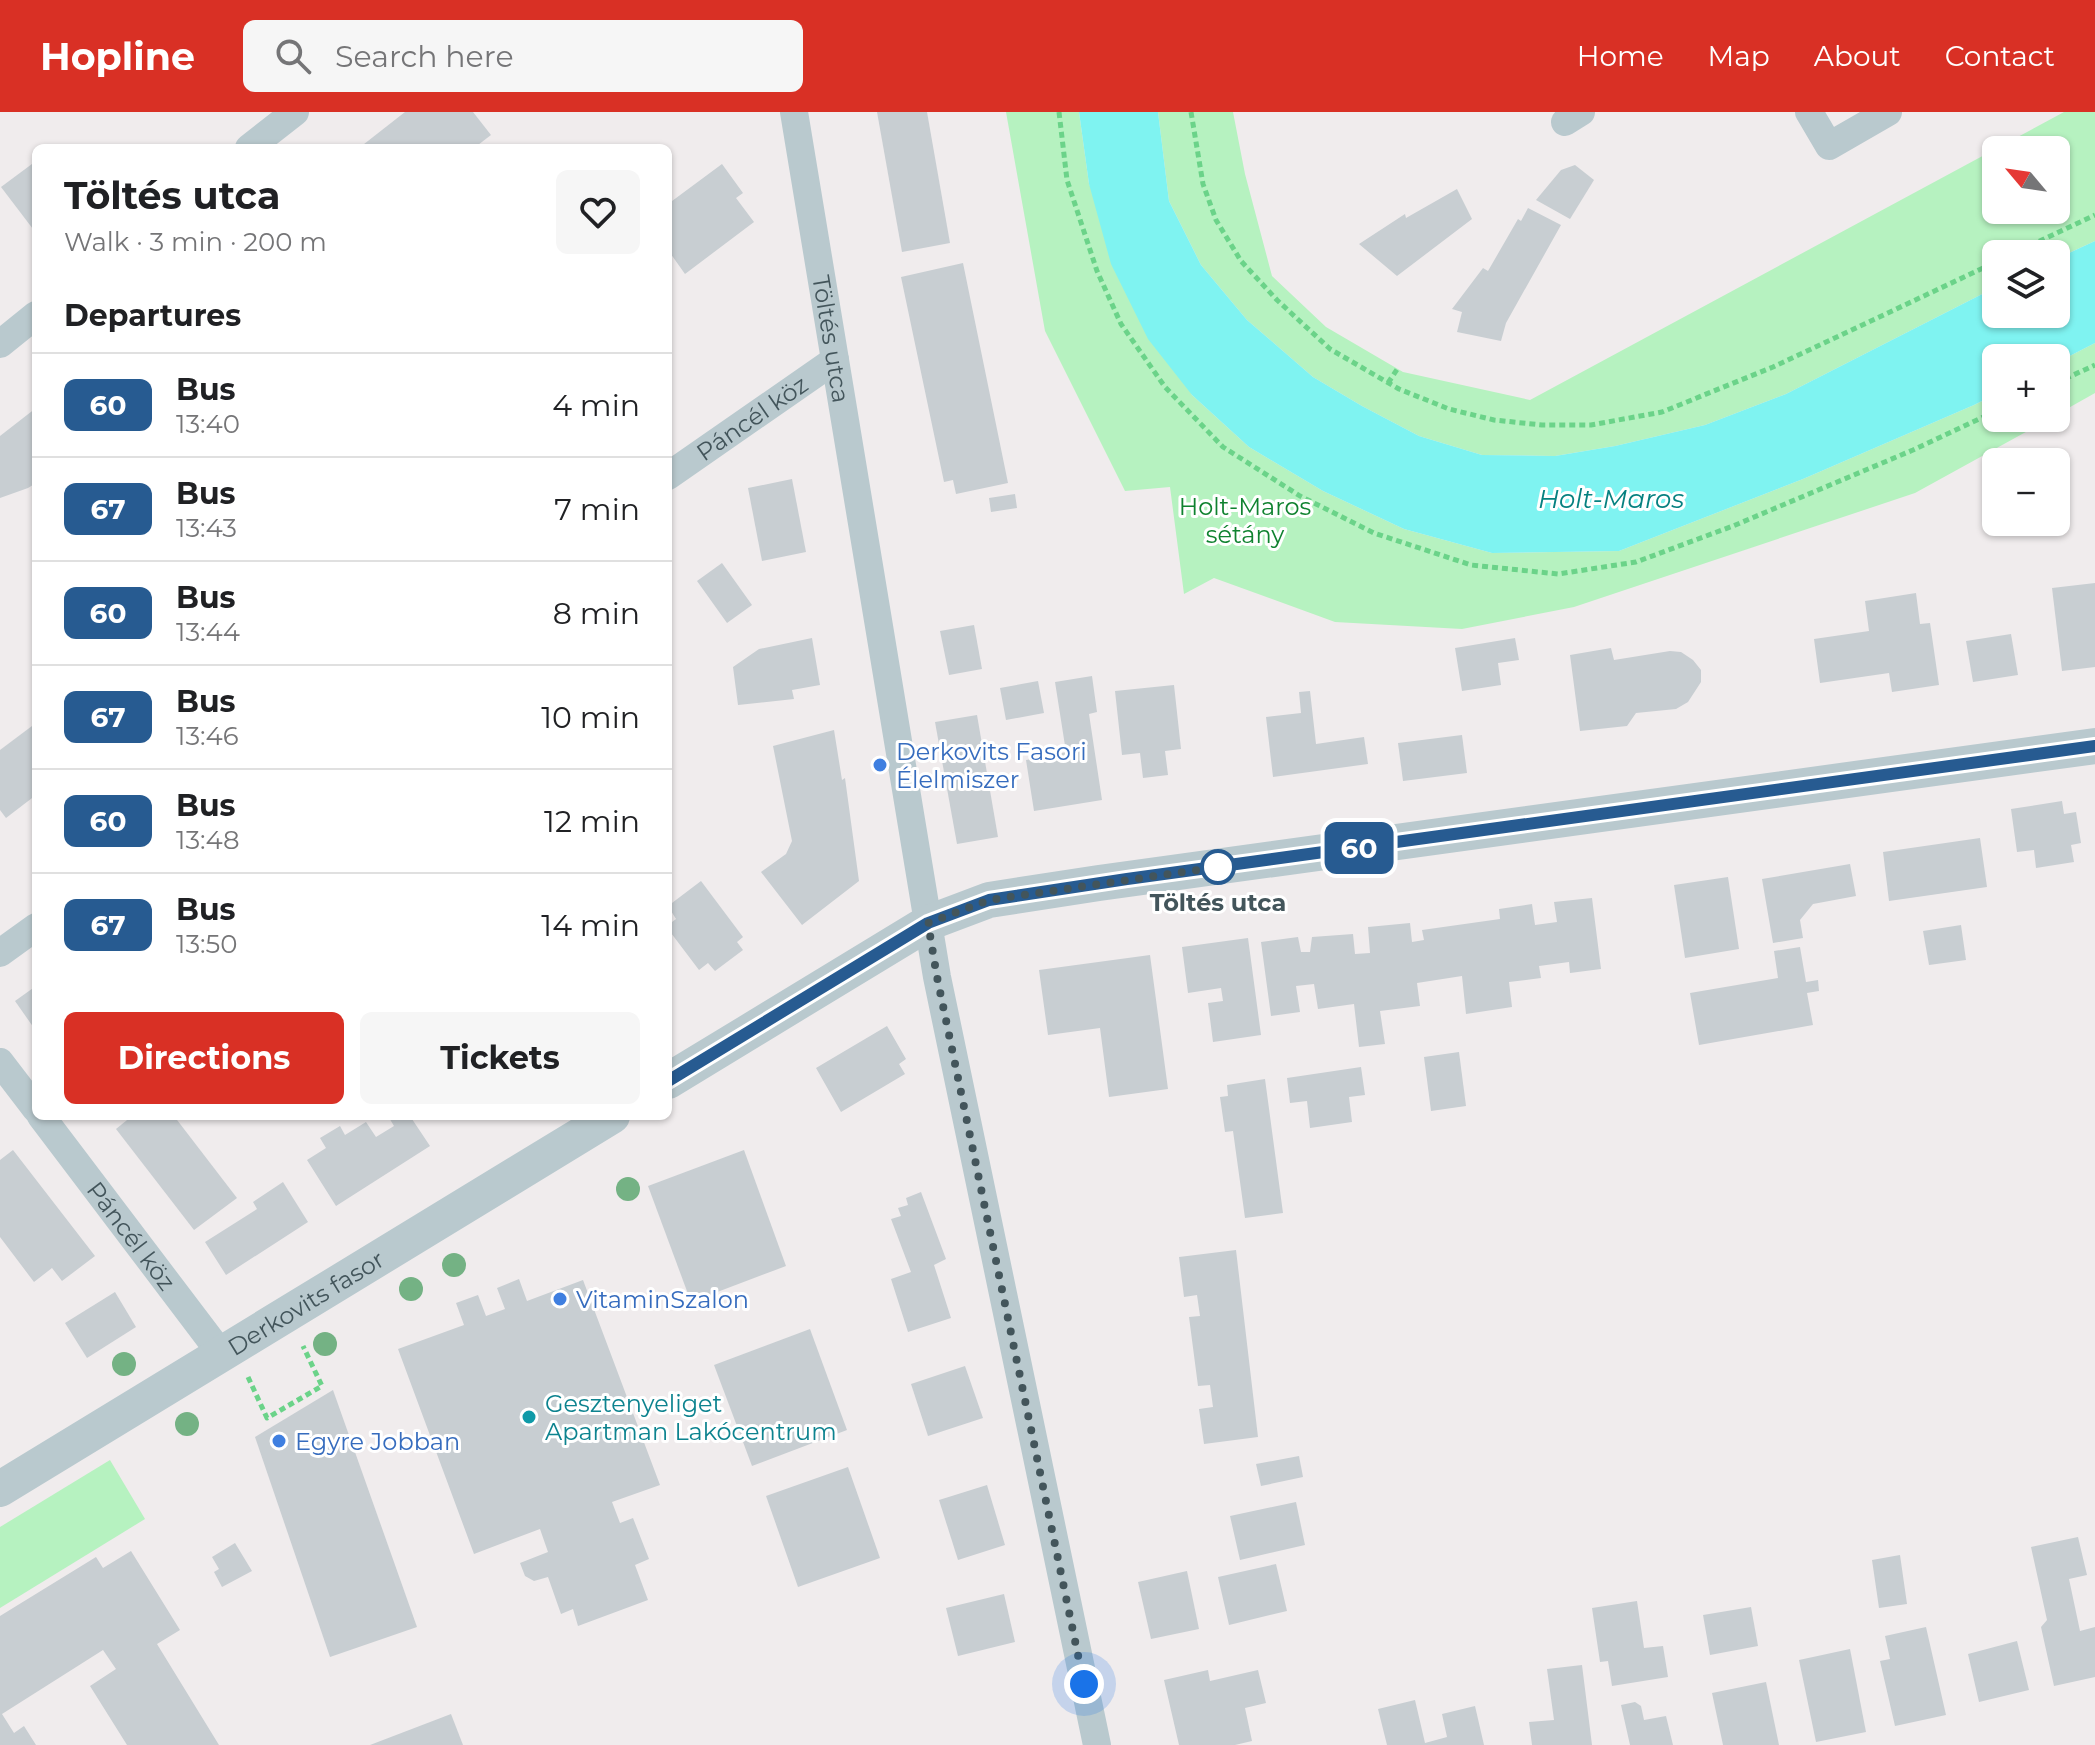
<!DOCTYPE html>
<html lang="en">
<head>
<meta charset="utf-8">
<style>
	:root { --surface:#fff; --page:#f6f6f6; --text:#202124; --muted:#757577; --line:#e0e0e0; --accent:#d93025 }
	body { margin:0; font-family:Montserrat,sans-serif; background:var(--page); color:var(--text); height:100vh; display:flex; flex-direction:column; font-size:30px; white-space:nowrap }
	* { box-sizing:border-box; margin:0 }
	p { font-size:26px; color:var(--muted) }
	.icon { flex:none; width:44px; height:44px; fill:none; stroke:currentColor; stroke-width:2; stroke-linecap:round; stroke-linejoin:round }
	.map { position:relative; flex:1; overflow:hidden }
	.details { position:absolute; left:32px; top:32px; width:640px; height:976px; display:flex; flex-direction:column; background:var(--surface); border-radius:12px; box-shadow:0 2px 6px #0004 }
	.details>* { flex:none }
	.badge { padding:0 16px; border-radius:12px; font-size:28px; line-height:52px }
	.needle { width:52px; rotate:299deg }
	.buttons { position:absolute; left:1982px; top:24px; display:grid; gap:16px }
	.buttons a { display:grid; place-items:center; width:88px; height:88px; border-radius:12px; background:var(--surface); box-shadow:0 2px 6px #0004; font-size:40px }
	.you { position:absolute; width:40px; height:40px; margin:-20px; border:6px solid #fff; border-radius:50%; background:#1a73e8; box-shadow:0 0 0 12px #1a73e833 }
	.map>.badge { position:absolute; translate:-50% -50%; box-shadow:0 0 0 4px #fff }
	h2 { padding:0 32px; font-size:30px; line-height:72px }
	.round { display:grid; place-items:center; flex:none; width:84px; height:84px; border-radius:12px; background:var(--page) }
	.head { display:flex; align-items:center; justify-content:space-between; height:136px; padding:0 32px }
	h1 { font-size:38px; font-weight:700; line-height:60px }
	.button { display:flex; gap:16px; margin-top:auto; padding:16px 32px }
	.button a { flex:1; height:92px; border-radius:12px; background:var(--accent); color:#fff; font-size:32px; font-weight:700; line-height:92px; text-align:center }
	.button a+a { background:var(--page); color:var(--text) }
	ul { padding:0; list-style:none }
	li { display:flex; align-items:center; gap:24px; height:104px; padding:0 32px; border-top:2px solid var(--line) }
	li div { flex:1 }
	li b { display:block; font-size:30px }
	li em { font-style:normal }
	li .badge { min-width:88px; font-weight:700; text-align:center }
	header { display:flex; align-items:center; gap:48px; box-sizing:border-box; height:112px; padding:0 40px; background:var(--accent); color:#fff }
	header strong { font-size:38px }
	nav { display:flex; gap:44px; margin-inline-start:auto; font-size:28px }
	.search { width:560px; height:72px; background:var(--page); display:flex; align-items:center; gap:20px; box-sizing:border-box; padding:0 28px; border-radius:12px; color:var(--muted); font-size:30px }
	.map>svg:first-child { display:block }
</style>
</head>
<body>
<header>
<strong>Hopline</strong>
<div class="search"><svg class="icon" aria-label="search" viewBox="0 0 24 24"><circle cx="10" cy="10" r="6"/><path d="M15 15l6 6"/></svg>Search here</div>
<nav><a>Home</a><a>Map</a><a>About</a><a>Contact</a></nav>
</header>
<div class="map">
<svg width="2095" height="1633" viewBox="0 0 2095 1633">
	<rect width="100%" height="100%" fill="#f0eced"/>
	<g fill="#b6f2c0" fill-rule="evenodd">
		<polygon points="1006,0 1079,0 1089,72 1192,283 1249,335 1323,379 1404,417 1492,441 1619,439 1803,367 1974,293 1996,282 1996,306 2051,306 1915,381 1574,495 1462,517 1335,510 1214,466 1184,482 1170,375 1125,379 1045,219"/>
		<path d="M1158,0H1233L1245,62L1272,164L1326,215L1403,260L1530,288L2064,0H2095V129L2056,147V142H1996V175L1786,282L1705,313L1615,334L1555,344L1482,343L1419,324L1362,294L1313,265L1247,208L1201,153L1169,89ZM1996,38H2056V98H1996Z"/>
		<polygon points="2095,231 2095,281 2056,303 2056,251"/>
		<polygon points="110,1348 145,1407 0,1496 0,1415"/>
	</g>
	<polygon fill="#7ff3f1" points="1079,0 1158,0 1169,89 1201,153 1247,208 1313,265 1362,294 1419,324 1482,343 1555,344 1615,334 1705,313 1786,282 1996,175 1996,202 2056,202 2056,147 2095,129 2095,231 2056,251 2056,246 1996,246 1996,282 1974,293 1803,367 1619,439 1492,441 1404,417 1323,379 1249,335 1192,283 1148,227 1111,152 1089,72"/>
	<g fill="#c8ced2">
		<polygon points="405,0 473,0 491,23 474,36 359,36"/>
		<polygon points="877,0 927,0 950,131 902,140"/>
		<polygon points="36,49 36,121 1,75"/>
		<polygon points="722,52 743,81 736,86 754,110 685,162 668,138 668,92"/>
		<polygon points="1575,53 1594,68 1570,107 1536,88 1561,58"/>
		<polygon points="1457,77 1472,107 1397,164 1359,132 1405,102 1406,106"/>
		<polygon points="1528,96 1561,113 1506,211 1501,229 1457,220 1462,200 1452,197 1483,156 1488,159 1518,107 1521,109"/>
		<polygon points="963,151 1008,371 956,382 953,368 944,370 901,165"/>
		<polygon points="36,296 36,371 28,376 0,386 0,324"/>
		<polygon points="792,367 806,440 762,449 748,376"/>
		<polygon points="1015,382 1017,396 991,400 989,386"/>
		<polygon points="722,451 752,493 727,511 697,469"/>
		<polygon points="2095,471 2095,555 2062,559 2052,476"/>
		<polygon points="1916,481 1920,512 1930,511 1939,573 1892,580 1889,561 1820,571 1814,527 1869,519 1865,489"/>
		<polygon points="974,513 982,557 949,563 940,519"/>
		<polygon points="2011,522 2018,563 1973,570 1966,529"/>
		<polygon points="812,526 820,573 792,578 794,587 738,593 733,555 759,537"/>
		<polygon points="1515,526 1519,548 1498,551 1501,573 1462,579 1455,536"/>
		<polygon points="1611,536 1614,548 1670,539 1681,540 1693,548 1701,558 1701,570 1688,590 1676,597 1636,601 1627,614 1580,619 1570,543"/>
		<polygon points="1092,564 1097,600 1089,602 1102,688 1034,699 1026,648 1032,647 1032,650 1058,646 1058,642 1066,640 1055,570"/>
		<polygon points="1038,569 1044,601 1006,608 1000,576"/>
		<polygon points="1174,573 1181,637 1165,639 1168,663 1143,666 1140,641 1122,643 1115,579"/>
		<polygon points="1310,579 1316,632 1364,625 1368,652 1273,665 1266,605 1301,601 1299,580"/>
		<polygon points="977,603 998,725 957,732 935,610"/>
		<polygon points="36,611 36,683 6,706 0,698 0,638"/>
		<polygon points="834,618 842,668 845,666 859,769 802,813 761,760 786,742 792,729 773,634"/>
		<polygon points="1462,623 1467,661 1403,669 1398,631"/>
		<polygon points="2062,689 2064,702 2076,700 2081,731 2071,733 2074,750 2036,756 2034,738 2017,740 2011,697"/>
		<polygon points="1980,726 1987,775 1889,789 1883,740"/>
		<polygon points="1850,752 1856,784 1813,792 1800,808 1803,826 1773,831 1762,767"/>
		<polygon points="1728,765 1739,837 1685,846 1674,773"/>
		<polygon points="701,769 743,825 737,830 743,838 715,859 708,851 699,858 668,817 668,813 676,807 668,794"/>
		<polygon points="1592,786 1601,857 1570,861 1569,850 1539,854 1541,866 1509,870 1512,895 1466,902 1462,864 1417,871 1420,894 1380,899 1385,932 1359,935 1354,892 1318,897 1314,872 1296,874 1300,900 1271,904 1261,830 1298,825 1301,840 1310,840 1312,825 1353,822 1355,842 1370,841 1368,815 1410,811 1412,830 1424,828 1422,818 1500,807 1499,797 1532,792 1535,813 1557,810 1554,790"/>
		<polygon points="1961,813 1966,848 1929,853 1923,819"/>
		<polygon points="1248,826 1261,923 1213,930 1208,891 1223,889 1221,876 1188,881 1182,835"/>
		<polygon points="1800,835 1806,870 1818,868 1819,879 1807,881 1813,913 1699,933 1690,881 1778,866 1774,839"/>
		<polygon points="1150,843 1168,977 1109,985 1100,916 1048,923 1039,858"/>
		<polygon points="36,874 36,919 15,889"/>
		<polygon points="887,914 906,947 899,952 905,962 841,1000 816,956"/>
		<polygon points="1459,940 1466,994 1431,999 1424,945"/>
		<polygon points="1361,955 1365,983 1349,985 1352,1010 1310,1016 1307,989 1290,991 1287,966"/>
		<polygon points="1265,967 1283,1101 1245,1106 1233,1019 1225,1020 1220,985 1228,984 1227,973"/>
		<polygon points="132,1004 174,1004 237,1086 194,1118 116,1017"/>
		<polygon points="388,1004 410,1004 430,1034 336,1094 307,1048 326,1036 320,1026 340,1014 345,1023 366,1010 376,1025 394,1014"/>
		<polygon points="13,1038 95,1144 62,1169 52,1156 34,1170 0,1125 0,1048"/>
		<polygon points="744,1038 786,1154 691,1190 648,1074"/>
		<polygon points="283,1070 308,1110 226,1163 205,1130 257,1097 253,1090"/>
		<polygon points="921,1080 946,1147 934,1153 951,1206 908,1220 891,1167 911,1160 891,1107 901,1104 898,1096 908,1093 906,1086"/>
		<polygon points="1236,1138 1258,1325 1204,1332 1199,1297 1213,1295 1210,1273 1198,1274 1189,1205 1200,1204 1197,1183 1184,1185 1179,1145"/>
		<polygon points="519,1167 527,1189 583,1168 660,1373 612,1390 620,1411 633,1406 649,1447 635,1453 648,1488 578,1514 573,1497 561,1502 548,1465 534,1469 525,1464 520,1451 548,1440 540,1417 474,1442 398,1237 464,1213 456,1191 478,1183 486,1204 505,1197 497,1176"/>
		<polygon points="115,1180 136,1215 87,1246 65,1211"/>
		<polygon points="810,1217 847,1318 752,1354 714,1253"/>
		<polygon points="965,1254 983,1306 928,1324 911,1272"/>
		<polygon points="333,1278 417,1515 330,1545 255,1325"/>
		<polygon points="1299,1344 1303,1365 1261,1374 1256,1352"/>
		<polygon points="848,1355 880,1446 798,1475 766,1384"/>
		<polygon points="987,1373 1005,1433 958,1448 939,1388"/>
		<polygon points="1296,1390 1305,1433 1240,1448 1230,1404"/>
		<polygon points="2078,1425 2087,1463 2069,1467 2080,1519 2095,1515 2095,1565 2054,1574 2041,1515 2047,1508 2031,1435"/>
		<polygon points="235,1431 252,1459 222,1475 214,1460 219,1457 212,1445"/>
		<polygon points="131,1439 180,1518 157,1532 219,1633 127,1633 90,1574 116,1557 103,1538 2,1602 14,1621 24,1614 36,1633 0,1633 0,1504 96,1445 103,1456"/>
		<polygon points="1900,1443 1907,1492 1879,1496 1872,1448"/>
		<polygon points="1276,1452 1287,1499 1229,1513 1218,1465"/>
		<polygon points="1187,1459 1199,1517 1151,1527 1138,1470"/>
		<polygon points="1004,1482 1015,1530 958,1544 946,1496"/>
		<polygon points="1637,1489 1644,1536 1663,1534 1668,1565 1612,1574 1608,1549 1600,1550 1592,1496"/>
		<polygon points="1751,1495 1758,1534 1710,1543 1703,1503"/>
		<polygon points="1926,1515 1946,1603 1895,1614 1880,1549 1890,1547 1885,1524"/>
		<polygon points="2017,1529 2029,1578 1979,1590 1968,1542"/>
		<polygon points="1850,1537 1866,1620 1816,1630 1799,1548"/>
		<polygon points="1582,1553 1592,1633 1532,1633 1529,1610 1554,1608 1547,1557"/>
		<polygon points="1208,1558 1210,1569 1258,1558 1266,1591 1245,1596 1252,1629 1235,1633 1179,1633 1164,1568"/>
		<polygon points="1766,1570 1779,1633 1723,1633 1712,1581"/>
		<polygon points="1415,1588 1425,1631 1447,1625 1442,1602 1475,1594 1484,1633 1387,1633 1378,1597"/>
		<polygon points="1635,1590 1641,1594 1644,1608 1666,1604 1673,1633 1630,1633 1621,1593"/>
		<polygon points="451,1602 463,1633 370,1633"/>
	</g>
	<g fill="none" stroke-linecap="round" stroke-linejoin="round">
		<g stroke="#6bd389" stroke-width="5" stroke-dasharray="6 4" stroke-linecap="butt">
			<polyline points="1059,0 1067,68 1097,159 1121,212 1165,275 1223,335 1300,384 1374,421 1471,453 1558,462 1636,450 1733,414 1913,338 1996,299"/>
			<polyline points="1191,0 1203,72 1216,108 1241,149 1277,188 1330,237 1399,277 1449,297 1494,308 1542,313 1591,313 1662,300 1773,255 1996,150"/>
			<polyline points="2012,142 2095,103"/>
			<polyline points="1388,271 1398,256"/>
			<polyline points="2056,271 2095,253"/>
			<polyline points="248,1265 267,1306 322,1274 303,1234"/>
		</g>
		<g stroke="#b9c9ce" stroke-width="28">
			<path id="s1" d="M794,0L937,865L1097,1633"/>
			<polyline points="1809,0 1829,34 1888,0"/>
			<polyline points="1565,10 1581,0"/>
			<polyline points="249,36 295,0"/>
			<polyline points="0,232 36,203"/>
			<path id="s2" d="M668,364L835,248"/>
			<polyline points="0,841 36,815"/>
			<polyline points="0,950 36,997"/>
			<path id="s3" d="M41,1004L222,1243"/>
		</g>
		<g stroke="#b9c9ce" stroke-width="36">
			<polyline points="668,969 928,811 989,788 1099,771 2095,634"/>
			<path id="s4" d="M0,1377L612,1004"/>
		</g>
	</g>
	<g fill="#74b284">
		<circle cx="628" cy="1077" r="12"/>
		<circle cx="454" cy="1153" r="12"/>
		<circle cx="411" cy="1177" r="12"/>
		<circle cx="325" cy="1232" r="12"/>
		<circle cx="124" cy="1252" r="12"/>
		<circle cx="187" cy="1312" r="12"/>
	</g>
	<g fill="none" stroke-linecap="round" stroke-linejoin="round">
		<defs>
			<polyline id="line" points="668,969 928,811 989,788 1127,767 2095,634"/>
		</defs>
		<use href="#line" stroke="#fff" stroke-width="18"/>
		<use href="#line" stroke="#275b91" stroke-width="12"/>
		<polyline stroke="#43555b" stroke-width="8" stroke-dasharray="0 14.4" points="1084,1572 937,865 928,811 989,788 1218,755"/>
	</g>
	<g fill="#3f7fe0" stroke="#fff" stroke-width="3">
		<circle cx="880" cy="653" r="8"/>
		<circle cx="560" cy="1187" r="8"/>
		<circle cx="279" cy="1329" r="8"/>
	</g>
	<circle fill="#fff" stroke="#275b91" stroke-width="4" cx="1218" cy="755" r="16"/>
	<circle fill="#0f9aa8" stroke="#fff" stroke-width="3" cx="529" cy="1305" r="8"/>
	<g text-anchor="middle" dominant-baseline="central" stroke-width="6" stroke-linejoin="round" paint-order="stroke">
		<g font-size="24" fill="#43555b" stroke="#fff">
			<text stroke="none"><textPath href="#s1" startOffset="230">Töltés utca</textPath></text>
			<text stroke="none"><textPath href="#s2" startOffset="102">Páncél köz</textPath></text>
			<text stroke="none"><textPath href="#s3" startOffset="150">Páncél köz</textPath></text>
			<text stroke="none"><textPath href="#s4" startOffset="358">Derkovits fasor</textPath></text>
		</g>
		<g font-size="24" fill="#0f822f" stroke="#fff">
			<text x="1245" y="394">Holt-Maros<tspan x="1245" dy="28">sétány</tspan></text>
		</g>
		<g font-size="24" fill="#366cbe" stroke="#fff" text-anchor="start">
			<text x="896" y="639">Derkovits Fasori<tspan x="896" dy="28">Élelmiszer</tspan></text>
			<text x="576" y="1187">VitaminSzalon</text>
			<text x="295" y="1329">Egyre Jobban</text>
		</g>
		<g font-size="24" font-weight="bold" fill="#43555b" stroke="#fff">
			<text x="1218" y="790">Töltés utca</text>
		</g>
		<g font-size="24" fill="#0d838f" stroke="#fff" text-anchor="start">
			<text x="545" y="1291">Gesztenyeliget<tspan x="545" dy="28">Apartman Lakócentrum</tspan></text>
		</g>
		<g font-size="26" font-style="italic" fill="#068180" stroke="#fff">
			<text x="1611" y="387">Holt-Maros</text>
		</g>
	</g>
</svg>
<div class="buttons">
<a><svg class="needle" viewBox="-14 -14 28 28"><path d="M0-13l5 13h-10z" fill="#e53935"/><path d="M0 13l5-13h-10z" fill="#757577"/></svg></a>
<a><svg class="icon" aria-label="layers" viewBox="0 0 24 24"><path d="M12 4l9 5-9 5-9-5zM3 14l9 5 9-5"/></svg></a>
<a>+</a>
<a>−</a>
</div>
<div class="you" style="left:1084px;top:1572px"></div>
<b class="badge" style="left:1359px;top:736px;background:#275b91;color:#fff">60</b>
<section class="details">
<div class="head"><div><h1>Töltés utca</h1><p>Walk · 3 min · 200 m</p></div><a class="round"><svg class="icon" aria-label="heart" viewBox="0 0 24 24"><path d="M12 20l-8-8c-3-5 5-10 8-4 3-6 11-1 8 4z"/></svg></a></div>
<h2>Departures</h2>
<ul>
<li><span class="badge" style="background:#275b91;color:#fff">60</span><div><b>Bus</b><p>13:40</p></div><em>4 min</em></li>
<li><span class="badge" style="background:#275b91;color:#fff">67</span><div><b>Bus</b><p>13:43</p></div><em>7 min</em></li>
<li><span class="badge" style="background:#275b91;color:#fff">60</span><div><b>Bus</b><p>13:44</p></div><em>8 min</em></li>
<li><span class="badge" style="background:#275b91;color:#fff">67</span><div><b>Bus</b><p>13:46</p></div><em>10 min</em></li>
<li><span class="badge" style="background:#275b91;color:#fff">60</span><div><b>Bus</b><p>13:48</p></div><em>12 min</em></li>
<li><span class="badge" style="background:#275b91;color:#fff">67</span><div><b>Bus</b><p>13:50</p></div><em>14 min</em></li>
</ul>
<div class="button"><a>Directions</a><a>Tickets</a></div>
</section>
</div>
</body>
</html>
